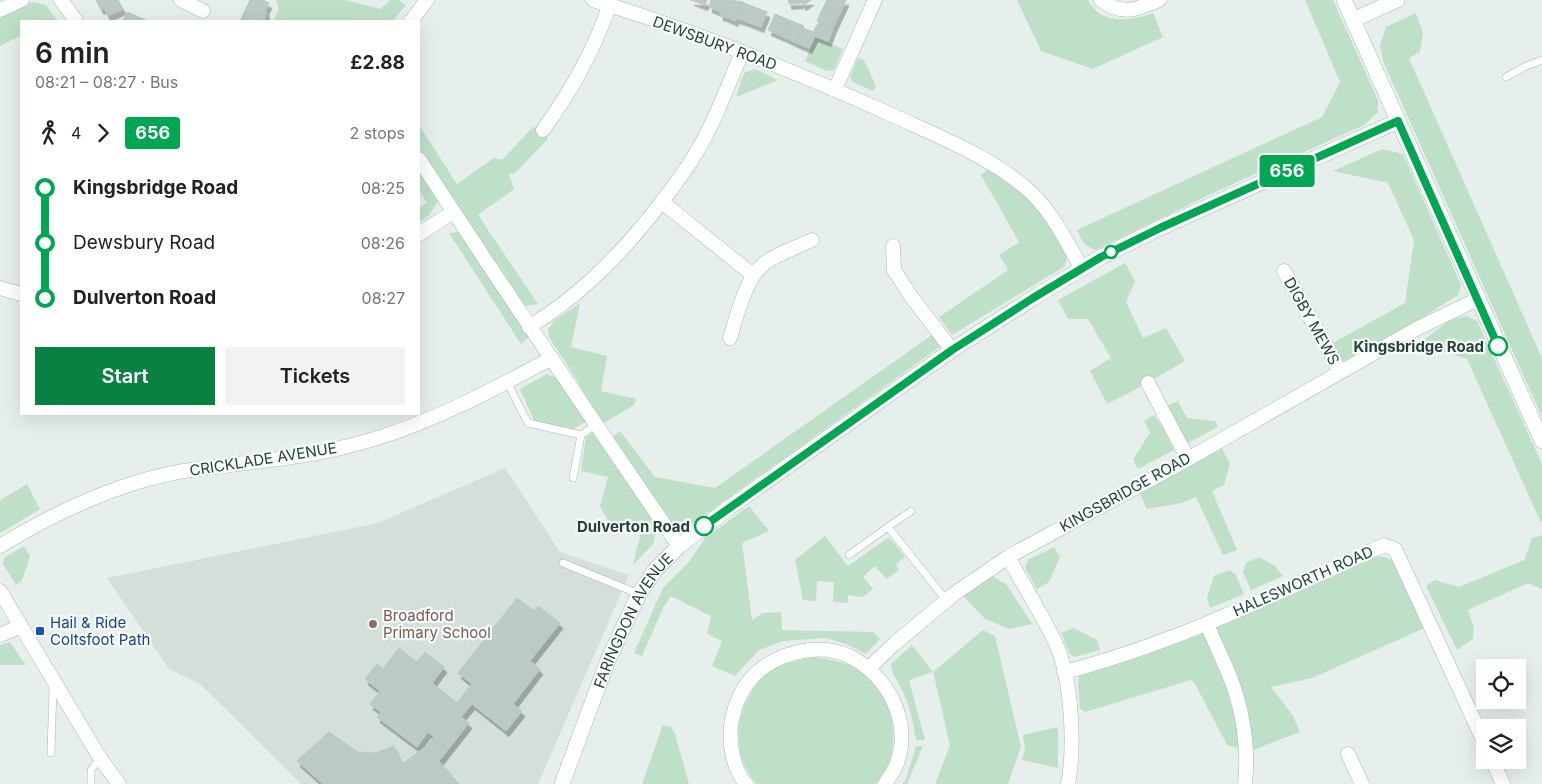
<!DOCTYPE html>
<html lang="en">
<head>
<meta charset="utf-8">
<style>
	:root { --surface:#fff; --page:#f2f2f2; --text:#222; --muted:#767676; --accent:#0b8043 }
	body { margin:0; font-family:Inter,sans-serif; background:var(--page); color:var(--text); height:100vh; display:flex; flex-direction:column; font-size:19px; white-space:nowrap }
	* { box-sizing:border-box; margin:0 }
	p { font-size:16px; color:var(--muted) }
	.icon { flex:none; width:28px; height:28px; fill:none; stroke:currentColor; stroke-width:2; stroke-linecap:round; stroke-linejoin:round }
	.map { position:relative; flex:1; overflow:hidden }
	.details { position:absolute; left:20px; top:20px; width:400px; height:395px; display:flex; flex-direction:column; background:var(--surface); border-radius:0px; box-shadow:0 5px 20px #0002 }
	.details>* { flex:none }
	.badge { padding:0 10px; border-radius:4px; font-size:18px; line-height:32px }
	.fabs { position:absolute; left:1476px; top:659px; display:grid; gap:10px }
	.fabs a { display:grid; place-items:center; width:50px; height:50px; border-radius:0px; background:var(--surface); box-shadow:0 5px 20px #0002; font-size:25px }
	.map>.badge { position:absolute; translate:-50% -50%; box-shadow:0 0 0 2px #fff }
	.legs { display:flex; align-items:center; gap:8px; height:55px; padding:0 15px; font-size:16px }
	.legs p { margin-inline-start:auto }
	.summary { display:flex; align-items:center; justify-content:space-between; height:85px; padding:0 15px }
	h1 { font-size:28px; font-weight:600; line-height:38px }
	.button { display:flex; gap:10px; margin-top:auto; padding:10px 15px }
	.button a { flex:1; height:58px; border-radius:0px; background:var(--accent); color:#fff; font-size:20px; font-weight:600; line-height:58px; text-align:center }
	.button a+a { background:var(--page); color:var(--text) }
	ul { padding:0 15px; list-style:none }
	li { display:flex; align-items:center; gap:18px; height:55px; font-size:19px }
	li i { display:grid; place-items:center; width:8px; height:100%; margin:0 6px; background:currentColor }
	li i::after { content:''; width:12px; height:12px; margin:-6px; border:4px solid; border-radius:50%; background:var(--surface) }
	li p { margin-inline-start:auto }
	li:first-child i { background:linear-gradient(#0000 50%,currentColor 0) }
	li:last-child i { background:linear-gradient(currentColor 50%,#0000 0) }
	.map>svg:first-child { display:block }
</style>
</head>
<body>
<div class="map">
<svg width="1542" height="784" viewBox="0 0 1542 784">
	<defs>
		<filter id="shadow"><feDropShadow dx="3" dy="5.5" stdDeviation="0" flood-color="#0004"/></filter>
	</defs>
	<rect width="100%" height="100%" fill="#e6efeb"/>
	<polygon fill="#d4dfda" points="505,468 560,552 629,575 538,784 301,784 200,684 169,669 107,578 378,523"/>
	<g fill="#bfe0c8">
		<polygon points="276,0 346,0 380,9 391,0 399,0 406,5 392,21 274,21 279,9"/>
		<path d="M1017,0H1088C1100,25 1132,21 1153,13L1163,37L1093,69L1041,51Z"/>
		<polygon points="1305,0 1333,0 1378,100 1378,112 1364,125 1211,194 1095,250 1084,244 1077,230 1322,117 1340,82"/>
		<polygon points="33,2 46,5 57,21 21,21 21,35 0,46 0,18"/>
		<polygon points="1416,13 1423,33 1420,52 1409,58 1542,358 1542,417 1383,61 1380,45 1386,27"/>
		<polygon points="815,37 843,49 834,70 827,71 805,61"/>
		<polygon points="858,58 864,60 876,86 873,91 853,82 850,77"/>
		<polygon points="755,69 778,80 736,97 744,73"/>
		<polygon points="419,125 457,184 494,158 502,160 533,127 543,130 548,139 514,174 509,174 514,189 478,215 538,304 521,307 419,148"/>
		<polygon points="1382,149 1403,154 1461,285 1458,295 1422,318 1342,362 1331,344 1405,303 1414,240 1388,183 1333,171"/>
		<path d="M988,169C996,174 1004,179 1012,184C1037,203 1052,230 1067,257L1065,266L952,335L939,317L1008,270L999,255L1019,242L981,175Z"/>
		<polygon points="419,170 439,200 429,215 419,222 419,208 427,203 419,190"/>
		<polygon points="459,232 529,337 521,344 449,233"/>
		<polygon points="1125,263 1135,281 1126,302 1143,338 1166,328 1185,361 1131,392 1107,404 1090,371 1111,358 1088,319 1068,319 1058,300"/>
		<polygon points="580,303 571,347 607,356 601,391 636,399 634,405 602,424 573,374 549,337 548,329 555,320"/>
		<polygon points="1466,316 1477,321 1542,464 1542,525 1467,359 1418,344 1450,320"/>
		<polygon points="932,335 941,346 685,529 675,530 663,522 669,518 612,437 620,431 655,477 715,488"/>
		<polygon points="547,374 560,379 588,420 571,431 535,423 520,389"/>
		<polygon points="1178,401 1187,418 1215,421 1218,427 1188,443 1167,406"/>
		<polygon points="1154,415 1163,428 1174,450 1138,469 1133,459 1150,433 1144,421"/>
		<polygon points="595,431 657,527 653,544 633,565 642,528 609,522 600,506 608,477 581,471 586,437"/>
		<polygon points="1221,446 1230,464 1224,485 1212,491 1237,550 1223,555 1196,497 1182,503 1147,509 1139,492"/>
		<polygon points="27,484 40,509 0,533 0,500"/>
		<polygon points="749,506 769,531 742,543 752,620 763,613 781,612 782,630 873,632 880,639 866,654 846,644 825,638 783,641 759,650 735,676 712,666 722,641 707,634 711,616 671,596 664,606 642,656 634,653 663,588 689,562 705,538"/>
		<polygon points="1542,535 1542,589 1528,583 1468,610 1474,628 1473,639 1457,650 1426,586 1435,580 1459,587 1524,560 1532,538"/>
		<polygon points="825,536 848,566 889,537 905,557 896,564 899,570 887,579 875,566 863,577 873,589 863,597 848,595 848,603 833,602 834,582 817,581 816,601 803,600 795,560"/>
		<polygon points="24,546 30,556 22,581 16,585 3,564 4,558"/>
		<polygon points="1054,547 1060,557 1049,582 1037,589 1025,568 1028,560"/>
		<polygon points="1369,556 1385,557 1396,564 1427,627 1312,678 1271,687 1293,716 1300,732 1256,749 1245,750 1227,745 1194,682 1191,680 1085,712 1080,709 1078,683 1079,676 1170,645"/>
		<polygon points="1259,557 1274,565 1283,576 1251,590 1243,572 1246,563"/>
		<polygon points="1230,570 1236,575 1244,594 1210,608 1207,598 1214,576"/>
		<polygon points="992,576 1007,585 1032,624 1009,629 985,619 963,596"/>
		<polygon points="1074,628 1097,640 1100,650 1075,657 1070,654 1061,633"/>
		<path d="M983,630L995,636L1021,747L1008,784H935L950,745L933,672L909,680L925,740H916C913,722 910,706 902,690C898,681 891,674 891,664L912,645L933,672Z"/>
		<polygon points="10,642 26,665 0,665 0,645"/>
		<path d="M815,657C832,660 849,662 862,672C896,698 905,751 876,784H756C752,778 747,771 744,764C731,733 742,694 768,673C782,663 799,660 815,657Z"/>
		<polygon points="663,725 671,727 675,734 689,784 642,784"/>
		<polygon points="1058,727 1058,768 1022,760 1025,747 1023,735"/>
		<polygon points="916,746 923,746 907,784 902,784 906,779"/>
	</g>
	<g fill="#bbcac4" stroke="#b8c9c2" filter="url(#shadow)">
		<polygon points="96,0 118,0 123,9 108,16 104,8 101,9"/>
		<polygon points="250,0 263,0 269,3 265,11 267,12 263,21 240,21"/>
		<polygon points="691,0 707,0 705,5"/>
		<polygon points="711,0 730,0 724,16 720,15 721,12 709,7"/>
		<polygon points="730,0 742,2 735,21 724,16"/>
		<polygon points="788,0 800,0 801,3 789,4"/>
		<polygon points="801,0 811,0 803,5"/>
		<polygon points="827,0 846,0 839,15 823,8"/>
		<polygon points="742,2 754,7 748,22 736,18"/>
		<polygon points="754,7 767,12 761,27 748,22"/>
		<polygon points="823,8 839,15 833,28 817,21"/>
		<polygon points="127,12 148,21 123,21"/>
		<polygon points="775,14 789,20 782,36 768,30"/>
		<polygon points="789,20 804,26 797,43 782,36"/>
		<polygon points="819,22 833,28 828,41 815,36 813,32"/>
		<polygon points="803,28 813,32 815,36 809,48 797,43"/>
		<polygon points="517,598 534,611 538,606 560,623 530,661 540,669 513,704 522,711 506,731 472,704 461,717 469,723 439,761 459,784 323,784 297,761 329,732 358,752 375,753 394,746 403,764 428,745 434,737 428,732 417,747 377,717 381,712 370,704 380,691 365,679 377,664 383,669 399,648 417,662 425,652 444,667 432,683 457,703 472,684 458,673"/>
	</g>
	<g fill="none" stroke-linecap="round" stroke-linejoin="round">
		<defs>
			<g id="service">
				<polyline points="1506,77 1526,66 1542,60"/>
				<polyline points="507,382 528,423 581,435"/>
				<polyline points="573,478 581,435 595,425"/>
				<polyline points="888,527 911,511"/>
				<polyline points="849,555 888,527 946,600"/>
				<polyline points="563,563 639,594"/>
				<polyline points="51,753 53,686"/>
				<polyline points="91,784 91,770 100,758"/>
			</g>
			<g id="minor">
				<polyline points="61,0 76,21"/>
				<polyline points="181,0 203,11"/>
				<path d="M593,0C695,31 794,71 890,114C937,136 987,155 1026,188C1051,209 1066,241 1082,269"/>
				<path d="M1101,0C1123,16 1136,10 1159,0"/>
				<polyline points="0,10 22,0"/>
				<polyline points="411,21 427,0"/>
				<polyline points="835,89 875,0"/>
				<path d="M543,130C572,90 596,47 611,0"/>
				<path d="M419,159C504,289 591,418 679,546"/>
				<polyline points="662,202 753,275"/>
				<polyline points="419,234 453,212"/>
				<polyline points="893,246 894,270 910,295 952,350"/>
				<polyline points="1284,271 1340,371"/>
				<polyline points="0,288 21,294"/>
				<path d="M529,327C581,295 619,256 657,208C671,190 685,172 696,153C715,121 728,86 742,52"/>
				<path d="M730,338C737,315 746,276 766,262C780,253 797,247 812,240"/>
				<polyline points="1148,383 1188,459"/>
				<path d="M0,546C56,512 119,482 184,471C202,468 219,467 237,464C283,459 329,453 374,439C437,420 494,389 552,358"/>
				<path d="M1008,557C1024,586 1042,614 1056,644C1072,679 1075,747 1068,784"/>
				<polyline points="0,591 100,758 119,784"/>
				<path d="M1207,624C1214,642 1223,659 1230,677C1243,709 1249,750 1245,784"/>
				<polyline points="0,635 21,626"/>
				<polyline points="869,668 894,644 954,594 1008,557 1188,459 1418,328 1478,299"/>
				<path d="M1064,672C1176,643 1279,592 1384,545L1395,549L1485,744"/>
				<polyline points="1348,754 1362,784"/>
				<polyline points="1492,760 1503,784"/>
				<path d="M746,784C732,767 728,740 732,719C735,706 740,692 749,681C771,654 817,641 849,656C889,676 914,725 895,768C892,773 888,779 885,784"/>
			</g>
			<g id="tertiary">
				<polyline points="1344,0 1542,441"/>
				<polyline points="1353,20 1397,0"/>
				<path id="s1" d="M562,784L608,660L639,594L655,570L679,546L730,507L952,350L1033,298L1101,257L1160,228L1398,121"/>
			</g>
		</defs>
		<use href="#service" stroke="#a8b8b2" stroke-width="8"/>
		<use href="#minor" stroke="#a8b8b2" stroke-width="15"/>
		<use href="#tertiary" stroke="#a8b8b2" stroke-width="16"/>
		<use href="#service" stroke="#fff" stroke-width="7"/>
		<use href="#minor" stroke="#fff" stroke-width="14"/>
		<use href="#tertiary" stroke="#fff" stroke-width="15"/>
	</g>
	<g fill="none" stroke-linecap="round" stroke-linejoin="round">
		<defs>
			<polyline id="line-1" points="704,526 952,350 1033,298 1101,257 1160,228 1398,121 1498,346"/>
		</defs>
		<use href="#line-1" stroke="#fff" stroke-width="11"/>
		<use href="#line-1" stroke="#00a651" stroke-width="8"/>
	</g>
	<g fill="#fff" stroke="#00a651" stroke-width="2.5">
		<circle cx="1111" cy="252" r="6"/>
		<circle cx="1498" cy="346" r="9"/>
		<circle cx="704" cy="526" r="9"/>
	</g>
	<circle fill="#8d6e63" stroke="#f7fbf9" stroke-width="2" cx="373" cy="624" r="5"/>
	<rect fill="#1a4fb4" stroke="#f7fbf9" stroke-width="2" x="35" y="626" width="10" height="10" rx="2.5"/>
	<g text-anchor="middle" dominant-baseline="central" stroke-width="4.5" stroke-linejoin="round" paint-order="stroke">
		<g font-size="15" fill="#24423a" stroke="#f7fbf9">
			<text transform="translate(715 43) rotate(20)">DEWSBURY ROAD</text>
			<text transform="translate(1312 321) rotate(61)">DIGBY MEWS</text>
			<text transform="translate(263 459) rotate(-9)">CRICKLADE AVENUE</text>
			<text transform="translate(1125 492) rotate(-29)">KINGSBRIDGE ROAD</text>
			<text transform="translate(1303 581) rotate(-24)">HALESWORTH ROAD</text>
			<text stroke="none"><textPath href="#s1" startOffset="179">FARINGDON AVENUE</textPath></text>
		</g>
		<g font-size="15" font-weight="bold" fill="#24423a" stroke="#f7fbf9" text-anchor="end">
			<text x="1484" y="346">Kingsbridge Road</text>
			<text x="690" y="526">Dulverton Road</text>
		</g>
		<g font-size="15" fill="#785e54" stroke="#f7fbf9" text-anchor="start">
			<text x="383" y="615">Broadford<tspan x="383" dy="17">Primary School</tspan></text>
		</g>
		<g font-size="15" fill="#164399" stroke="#f7fbf9" text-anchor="start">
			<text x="50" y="622">Hail &amp; Ride<tspan x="50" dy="17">Coltsfoot Path</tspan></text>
		</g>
	</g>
</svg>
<div class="fabs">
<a><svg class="icon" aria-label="locate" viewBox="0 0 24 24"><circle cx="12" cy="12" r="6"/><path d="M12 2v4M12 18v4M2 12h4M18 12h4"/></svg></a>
<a><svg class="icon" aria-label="layers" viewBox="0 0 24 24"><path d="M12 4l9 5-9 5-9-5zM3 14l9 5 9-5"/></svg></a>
</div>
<b class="badge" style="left:1287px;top:171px;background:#00a651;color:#fff">656</b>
<section class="details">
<div class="summary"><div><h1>6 min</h1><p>08:21 – 08:27 · Bus</p></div><b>£2.88</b></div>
<div class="legs"><svg class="icon" aria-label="walk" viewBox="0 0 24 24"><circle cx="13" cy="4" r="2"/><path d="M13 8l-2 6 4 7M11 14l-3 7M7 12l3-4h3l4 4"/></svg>4<svg class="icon" aria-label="forward" viewBox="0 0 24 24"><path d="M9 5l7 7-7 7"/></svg><b class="badge" style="background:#00a651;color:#fff">656</b><p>2 stops</p></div>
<ul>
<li><i style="color:#00a651"></i><b>Kingsbridge Road</b><p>08:25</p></li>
<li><i style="color:#00a651"></i><span>Dewsbury Road</span><p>08:26</p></li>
<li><i style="color:#00a651"></i><b>Dulverton Road</b><p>08:27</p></li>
</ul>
<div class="button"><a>Start</a><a>Tickets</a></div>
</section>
</div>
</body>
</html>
